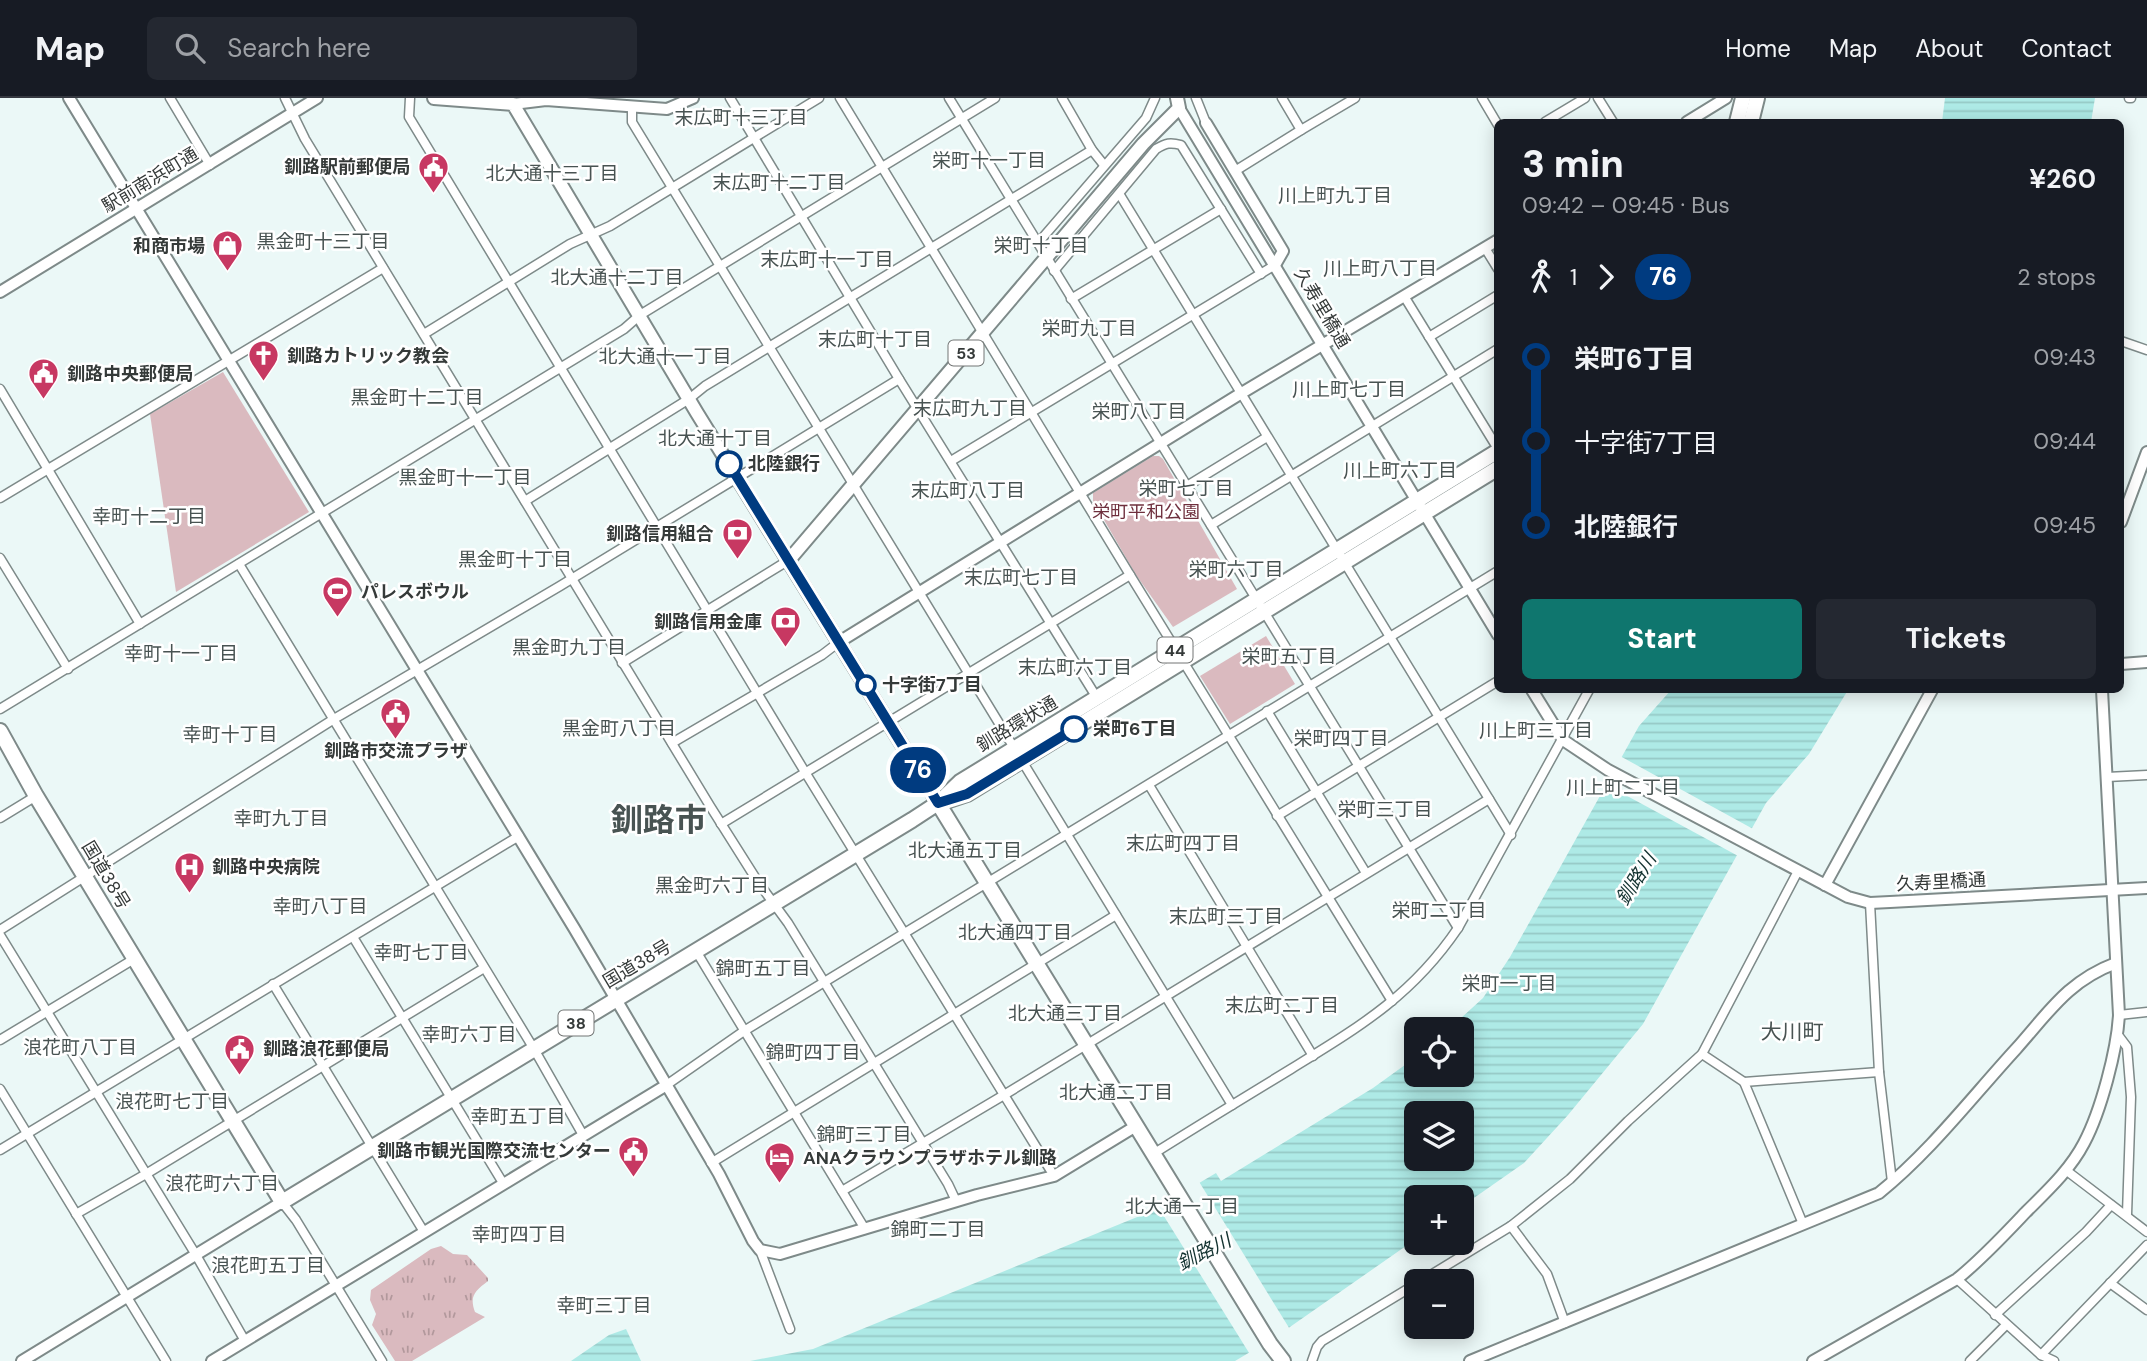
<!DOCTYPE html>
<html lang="en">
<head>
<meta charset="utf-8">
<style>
	:root { --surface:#171b24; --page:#242831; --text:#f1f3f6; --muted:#9ea1a6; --line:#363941; --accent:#0f766e }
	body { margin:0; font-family:"DM Sans","Noto Sans JP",sans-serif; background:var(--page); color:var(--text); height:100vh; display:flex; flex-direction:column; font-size:26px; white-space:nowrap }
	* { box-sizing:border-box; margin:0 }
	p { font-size:23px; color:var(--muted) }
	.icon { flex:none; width:38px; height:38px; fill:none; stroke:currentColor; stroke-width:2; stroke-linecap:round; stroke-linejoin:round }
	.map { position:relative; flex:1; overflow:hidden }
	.side { position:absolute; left:1494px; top:21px; width:630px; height:574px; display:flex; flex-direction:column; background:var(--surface); border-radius:10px; box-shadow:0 4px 18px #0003 }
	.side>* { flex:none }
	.badge { padding:0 14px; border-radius:23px; font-size:24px; line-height:46px }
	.controls { position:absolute; left:1404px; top:919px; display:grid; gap:14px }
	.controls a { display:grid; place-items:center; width:70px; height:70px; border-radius:10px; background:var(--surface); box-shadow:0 4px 18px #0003; font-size:35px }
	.map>.badge { position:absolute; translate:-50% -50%; box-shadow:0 0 0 4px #fff }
	.legs { display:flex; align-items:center; gap:10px; height:77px; padding:0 28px; font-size:23px }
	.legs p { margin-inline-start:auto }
	.overview { display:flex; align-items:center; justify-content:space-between; height:119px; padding:0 28px }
	h1 { font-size:38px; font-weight:800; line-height:52px }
	.cta { display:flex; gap:14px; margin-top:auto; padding:14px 28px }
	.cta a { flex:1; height:80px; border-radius:10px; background:var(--accent); color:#fff; font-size:28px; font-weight:800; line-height:80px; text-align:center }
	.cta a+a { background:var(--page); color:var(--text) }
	ul { padding:0 28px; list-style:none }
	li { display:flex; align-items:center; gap:24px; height:84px; font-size:26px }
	li i { display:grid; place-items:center; width:10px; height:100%; margin:0 9px; background:currentColor }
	li i::after { content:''; width:18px; height:18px; margin:-9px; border:5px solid; border-radius:50%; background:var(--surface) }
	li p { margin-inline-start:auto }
	li:first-child i { background:linear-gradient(#0000 50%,currentColor 0) }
	li:last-child i { background:linear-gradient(currentColor 50%,#0000 0) }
	header { display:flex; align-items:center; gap:42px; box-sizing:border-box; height:98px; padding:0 35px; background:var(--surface); border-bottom:2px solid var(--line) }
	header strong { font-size:33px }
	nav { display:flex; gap:38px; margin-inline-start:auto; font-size:24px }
	.search { width:490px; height:63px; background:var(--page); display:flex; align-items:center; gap:18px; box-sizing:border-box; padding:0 24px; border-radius:10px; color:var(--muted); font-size:26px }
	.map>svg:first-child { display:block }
</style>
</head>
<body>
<header>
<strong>Map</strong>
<div class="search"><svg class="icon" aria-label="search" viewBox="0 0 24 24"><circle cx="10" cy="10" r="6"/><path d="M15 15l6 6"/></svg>Search here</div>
<nav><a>Home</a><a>Map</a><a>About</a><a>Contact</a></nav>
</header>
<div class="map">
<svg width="2147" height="1263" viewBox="0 0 2147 1263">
	<defs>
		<pattern id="grass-tufts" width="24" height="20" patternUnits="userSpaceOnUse" patternTransform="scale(1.75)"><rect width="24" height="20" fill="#dababf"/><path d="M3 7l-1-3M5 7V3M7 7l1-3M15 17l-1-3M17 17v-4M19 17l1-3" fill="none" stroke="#b2989c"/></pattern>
		<pattern id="water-rules" width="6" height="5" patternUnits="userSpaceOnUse" patternTransform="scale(1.75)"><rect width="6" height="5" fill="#aeeae6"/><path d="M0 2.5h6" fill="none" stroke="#96c9c6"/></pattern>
	</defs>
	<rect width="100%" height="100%" fill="#ebf8f7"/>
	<path fill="url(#grass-tufts)" d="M441,1148L453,1156L467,1157L488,1180V1183C475,1193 469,1198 475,1214L485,1219L412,1263H395L372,1227L376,1216L370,1202L371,1192L431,1151Z"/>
	<g fill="#dababf">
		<polygon points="223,274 309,414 176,494 150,316"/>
		<polygon points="1153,358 1159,358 1163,361 1237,491 1173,529 1136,477 1093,403 1093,395"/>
		<polygon points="1266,538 1295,586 1230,626 1200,578"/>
	</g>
	<g fill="url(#water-rules)" fill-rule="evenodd">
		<polygon points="1945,0 2095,0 2091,24 1942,24"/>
		<path d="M1671,592H1848L1809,656L1766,705L1643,926L1568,1017L1524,1065L1461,1109V1099H1416V1141L1277,1238L1235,1263H750L813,1251L1152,1113L1216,1075L1221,1083L1373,990L1416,959V976H1461V931H1449L1483,900L1510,859L1639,628ZM1416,1015H1461V1060H1416Z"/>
		<polygon points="626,1231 641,1263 571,1263 609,1237"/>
	</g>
	<g fill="#ebf8f7">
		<polygon points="1620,658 1755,732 1740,759 1605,686"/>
		<polygon points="1198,1082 1291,1233 1251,1258 1157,1107"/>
	</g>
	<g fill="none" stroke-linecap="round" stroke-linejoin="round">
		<defs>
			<g id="street">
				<polyline points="170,0 210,67"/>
				<polyline points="285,0 305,41 710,708 758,784 788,825 948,1086 956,1103"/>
				<polyline points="410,0 409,19 805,674 1054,1078"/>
				<polyline points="730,0 899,281 1097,600"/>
				<polyline points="840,0 1130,477 1392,903"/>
				<polyline points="949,0 1458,830"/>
				<polyline points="1062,0 1092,52 1104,67"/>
				<polyline points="1196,0 1206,25"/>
				<polyline points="1282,0 1301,32 1355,0"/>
				<polyline points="1482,0 1498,27"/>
				<polyline points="1598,0 1613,24"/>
				<polyline points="2129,0 2131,0"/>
				<polyline points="632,9 632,24 1232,1007"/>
				<polyline points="1545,24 1585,0"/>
				<polyline points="1235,73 1301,32"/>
				<polyline points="1120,97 1511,737"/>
				<polyline points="1038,145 1146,20 1155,0"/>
				<polyline points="1485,150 1498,171"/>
				<path d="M1054,173L1156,51C1166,45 1170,44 1181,47L1261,176"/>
				<polyline points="1404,198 1498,351"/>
				<polyline points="1071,201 1221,111"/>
				<polyline points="424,236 570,146 610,128 819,0"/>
				<polyline points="1429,239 1498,197"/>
				<polyline points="2121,243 2147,252"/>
				<polyline points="0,291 140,526"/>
				<polyline points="951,363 1275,167"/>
				<polyline points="1187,388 1267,339"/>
				<polyline points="0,400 383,170"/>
				<polyline points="525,403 689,301 705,288 1092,52"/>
				<polyline points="1211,427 1498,251"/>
				<polyline points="0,460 68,571"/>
				<polyline points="239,466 534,951 583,1037"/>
				<polyline points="622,565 789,462"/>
				<polyline points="0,611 624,231 640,217 995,0"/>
				<polyline points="1267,613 1366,775"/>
				<polyline points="672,645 822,557 839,544"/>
				<polyline points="2107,679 2147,677"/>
				<polyline points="1149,687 1313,958"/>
				<polyline points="1277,718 1498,583"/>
				<polyline points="0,720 36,698"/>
				<polyline points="721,726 1130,477"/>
				<polyline points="1870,805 1879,974 1892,1084"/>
				<polyline points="0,832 334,621 560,488 899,281"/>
				<polyline points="0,837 196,1157 245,1243"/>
				<polyline points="353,839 503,1085"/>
				<polyline points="696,853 865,1131"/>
				<polyline points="273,886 424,1134"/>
				<polyline points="2119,917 2147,914"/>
				<polyline points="2118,937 2127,949 2131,999 2127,1116"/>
				<polyline points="0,942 134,861"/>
				<polyline points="1702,956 1744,984 1803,1126"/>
				<polyline points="1744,984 1879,974"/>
				<polyline points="665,988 744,933 1498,473"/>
				<polyline points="0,991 166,1263"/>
				<polyline points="0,1052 519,738"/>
				<path d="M1153,1056C1199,1027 1245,999 1291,971C1359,929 1412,898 1458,830L1589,592"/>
				<polyline points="711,1065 1116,817"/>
				<polyline points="2067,1073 2147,1134"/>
				<polyline points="842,1093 1004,997 1489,701"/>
				<polyline points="282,1104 296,1122 382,1263"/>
				<polyline points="76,1116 146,1076 484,870"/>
				<polyline points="1511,1128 1547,1176 1565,1225"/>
				<polyline points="760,1152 790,1231"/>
				<polyline points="1957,1181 2041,1257 2054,1263"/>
				<polyline points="1421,1183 1511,1128 1570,1081 1628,1023 1702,956 1798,773"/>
				<polyline points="2110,1185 2147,1212"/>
				<polyline points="1995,1217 2086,1134 2111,1107"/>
				<polyline points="2041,1257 2147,1147"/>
				<polyline points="1312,1263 1317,1249 1322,1243 1416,1186"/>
				<polyline points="1970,1263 2006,1227"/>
			</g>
			<g id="secondary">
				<polyline points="69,0 574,830 719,1076 753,1143 760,1152 780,1156 977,1097 1054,1078 1136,1028"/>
				<polyline points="513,6 546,2 667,11 693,0"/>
				<polyline points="1179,10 1498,537"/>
				<polyline points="1687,24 1726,0"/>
				<polyline points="1206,25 1283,153 1275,167"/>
				<polyline points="0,194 317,0"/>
				<polyline points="2121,424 2147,354"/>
				<polyline points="839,544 1240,296 1498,142"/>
				<polyline points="2121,566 2147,564"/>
				<polyline points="1532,592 1563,642 1608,672 1848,799 1870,805 1890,804 2147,790"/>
				<polyline points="1825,787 1932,592"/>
				<polyline points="22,1263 282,1104"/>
				<polyline points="212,1263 665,988"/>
				<path d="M1470,1263L1879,1095C1930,1054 1972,999 2016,951C2049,914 2068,883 2116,865"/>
				<path d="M1813,1263L1957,1181C1982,1161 2004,1137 2026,1114C2047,1093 2070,1072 2084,1045C2101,1013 2117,952 2119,917L2102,592"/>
			</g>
			<g id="primary">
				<polyline points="434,0 513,6 697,315 938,705"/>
				<polyline points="789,462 1143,46 1179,10 1177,0"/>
			</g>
			<g id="highway">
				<polyline points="1737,24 1743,0"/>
				<polyline points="1751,24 1757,0"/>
				<polyline points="0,633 36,698 282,1104 912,722 938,705 960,684 1498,353"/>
				<polyline points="943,704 967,696 1498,370"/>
				<polyline points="938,705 1270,1246 1283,1263"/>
			</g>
		</defs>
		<use href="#street" stroke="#7e8a89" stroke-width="11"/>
		<use href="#secondary" stroke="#7e8a89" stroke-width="14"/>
		<use href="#primary" stroke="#7e8a89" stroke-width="16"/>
		<use href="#highway" stroke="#7e8a89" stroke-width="18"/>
		<use href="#street" stroke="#fff" stroke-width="8"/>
		<use href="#secondary" stroke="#fff" stroke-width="10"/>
		<use href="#primary" stroke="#fff" stroke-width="12"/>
		<use href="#highway" stroke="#fff" stroke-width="14"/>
	</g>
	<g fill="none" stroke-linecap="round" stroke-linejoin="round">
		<defs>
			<polyline id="line-1" points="729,366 938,705 967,696 1074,631"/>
		</defs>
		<use href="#line-1" stroke="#fff" stroke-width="16"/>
		<use href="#line-1" stroke="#003b80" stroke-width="10"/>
	</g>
	<defs>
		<symbol id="civic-pin" viewBox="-11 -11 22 30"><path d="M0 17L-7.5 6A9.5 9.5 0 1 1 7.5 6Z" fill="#c73862" stroke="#fff"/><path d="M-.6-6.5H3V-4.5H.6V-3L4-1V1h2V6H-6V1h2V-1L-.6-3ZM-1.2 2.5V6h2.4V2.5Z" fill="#fff"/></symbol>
		<symbol id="shop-pin" viewBox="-11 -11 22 30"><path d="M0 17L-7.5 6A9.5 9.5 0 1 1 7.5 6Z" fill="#c73862" stroke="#fff"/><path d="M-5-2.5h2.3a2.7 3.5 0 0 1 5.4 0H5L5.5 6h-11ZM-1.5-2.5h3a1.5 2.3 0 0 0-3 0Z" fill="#fff"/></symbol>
		<symbol id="church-pin" viewBox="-11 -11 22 30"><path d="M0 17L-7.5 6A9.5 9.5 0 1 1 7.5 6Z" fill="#c73862" stroke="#fff"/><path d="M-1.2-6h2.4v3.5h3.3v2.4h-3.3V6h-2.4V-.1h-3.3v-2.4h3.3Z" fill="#fff"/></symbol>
		<symbol id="bank-pin" viewBox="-11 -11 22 30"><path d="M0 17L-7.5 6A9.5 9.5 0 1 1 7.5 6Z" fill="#c73862" stroke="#fff"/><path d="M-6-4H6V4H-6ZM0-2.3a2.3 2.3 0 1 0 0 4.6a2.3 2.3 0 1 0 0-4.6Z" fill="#fff"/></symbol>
		<symbol id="stadium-pin" viewBox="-11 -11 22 30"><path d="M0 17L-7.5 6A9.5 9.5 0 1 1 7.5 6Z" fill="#c73862" stroke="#fff"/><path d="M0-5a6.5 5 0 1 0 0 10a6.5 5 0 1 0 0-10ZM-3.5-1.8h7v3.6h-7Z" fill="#fff"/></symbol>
		<symbol id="hospital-pin" viewBox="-11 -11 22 30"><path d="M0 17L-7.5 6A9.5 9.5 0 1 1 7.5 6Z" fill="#c73862" stroke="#fff"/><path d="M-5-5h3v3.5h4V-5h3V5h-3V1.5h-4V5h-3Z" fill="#fff"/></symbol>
		<symbol id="hotel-pin" viewBox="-11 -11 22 30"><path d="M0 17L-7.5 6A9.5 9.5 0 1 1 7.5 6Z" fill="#c73862" stroke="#fff"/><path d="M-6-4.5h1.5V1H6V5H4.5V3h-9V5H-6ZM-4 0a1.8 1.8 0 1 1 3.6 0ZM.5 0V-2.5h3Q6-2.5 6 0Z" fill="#fff"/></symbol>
	</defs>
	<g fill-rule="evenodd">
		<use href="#civic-pin" x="416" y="52" width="35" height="47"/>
		<use href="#shop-pin" x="210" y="130" width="35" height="47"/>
		<use href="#church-pin" x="246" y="240" width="35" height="47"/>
		<use href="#civic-pin" x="26" y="258" width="35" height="47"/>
		<use href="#bank-pin" x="720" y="418" width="35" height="47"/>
		<use href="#stadium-pin" x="320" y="476" width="35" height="47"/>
		<use href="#bank-pin" x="768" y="506" width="35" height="47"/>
		<use href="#civic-pin" x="378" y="598" width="35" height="47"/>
		<use href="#hospital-pin" x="172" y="752" width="35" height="47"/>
		<use href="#civic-pin" x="222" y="934" width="35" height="47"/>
		<use href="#civic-pin" x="616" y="1036" width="35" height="47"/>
		<use href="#hotel-pin" x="762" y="1042" width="35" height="47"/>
	</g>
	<g fill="#fff" stroke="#003b80" stroke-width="3.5">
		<circle cx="729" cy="366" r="12"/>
		<circle cx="866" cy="587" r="9"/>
		<circle cx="1074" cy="631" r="12"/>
	</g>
	<g text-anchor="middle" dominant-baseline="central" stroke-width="5" stroke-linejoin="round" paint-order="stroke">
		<g fill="#fff" stroke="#727574" stroke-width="2">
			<rect x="948.5" y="242.5" width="35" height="25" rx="5"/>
			<rect x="1157.5" y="539.5" width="35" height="25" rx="5"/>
			<rect x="558.5" y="912.5" width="35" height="25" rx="5"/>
		</g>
		<g font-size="16" font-weight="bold" fill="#353a39">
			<text x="966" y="255">53</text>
			<text x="1175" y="552">44</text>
			<text x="576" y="925">38</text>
		</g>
		<g font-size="18" font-weight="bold" fill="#353a39" stroke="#fff" text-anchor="start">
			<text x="410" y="69" text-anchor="end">釧路駅前郵便局</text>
			<text x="205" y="148" text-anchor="end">和商市場</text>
			<text x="287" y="258">釧路カトリック教会</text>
			<text x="67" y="276">釧路中央郵便局</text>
			<text x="714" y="436" text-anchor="end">釧路信用組合</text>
			<text x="361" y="494">パレスボウル</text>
			<text x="762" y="524" text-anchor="end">釧路信用金庫</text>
			<text x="396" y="653" text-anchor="middle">釧路市交流プラザ</text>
			<text x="212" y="769">釧路中央病院</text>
			<text x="263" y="951">釧路浪花郵便局</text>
			<text x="611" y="1053" text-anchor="end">釧路市観光国際交流センター</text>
			<text x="803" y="1060">ANAクラウンプラザホテル釧路</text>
		</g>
		<g font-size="18" fill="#353a39" stroke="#fff">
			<text transform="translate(150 82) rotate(-31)">駅前南浜町通</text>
			<text transform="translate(1322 210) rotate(59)">久寿里橋通</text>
			<text transform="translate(1017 626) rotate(-31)">釧路環状通</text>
			<text transform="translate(106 777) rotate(59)">国道38号</text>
			<text transform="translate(1941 784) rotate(-3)">久寿里橋通</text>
			<text transform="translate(637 866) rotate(-31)">国道38号</text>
		</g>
		<g font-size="18" font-weight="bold" fill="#353a39" stroke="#fff" text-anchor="start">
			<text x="748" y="366">北陸銀行</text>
			<text x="882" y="587">十字街7丁目</text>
			<text x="1093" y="631">栄町6丁目</text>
		</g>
		<g font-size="18" fill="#6e2f3d" stroke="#fff">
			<text x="1146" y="414">栄町平和公園</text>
		</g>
		<g font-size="19" fill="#485352" stroke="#fff">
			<text x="741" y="19">末広町十三丁目</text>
			<text x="989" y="62">栄町十一丁目</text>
			<text x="552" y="75">北大通十三丁目</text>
			<text x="779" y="84">末広町十二丁目</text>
			<text x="1335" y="97">川上町九丁目</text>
			<text x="323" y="143">黒金町十三丁目</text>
			<text x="1041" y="147">栄町十丁目</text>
			<text x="827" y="161">末広町十一丁目</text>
			<text x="1380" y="170">川上町八丁目</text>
			<text x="617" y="179">北大通十二丁目</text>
			<text x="1089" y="230">栄町九丁目</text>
			<text x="875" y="241">末広町十丁目</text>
			<text x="665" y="258">北大通十一丁目</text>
			<text x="1349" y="291">川上町七丁目</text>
			<text x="417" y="299">黒金町十二丁目</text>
			<text x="970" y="310">末広町九丁目</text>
			<text x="1139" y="313">栄町八丁目</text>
			<text x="715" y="340">北大通十丁目</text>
			<text x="1400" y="372">川上町六丁目</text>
			<text x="465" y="379">黒金町十一丁目</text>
			<text x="1186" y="390">栄町七丁目</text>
			<text x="968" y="392">末広町八丁目</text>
			<text x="149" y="418">幸町十二丁目</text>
			<text x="515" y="461">黒金町十丁目</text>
			<text x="1236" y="471">栄町六丁目</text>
			<text x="1021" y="479">末広町七丁目</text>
			<text x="569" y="549">黒金町九丁目</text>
			<text x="181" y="555">幸町十一丁目</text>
			<text x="1289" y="558">栄町五丁目</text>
			<text x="1075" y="569">末広町六丁目</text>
			<text x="619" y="630">黒金町八丁目</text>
			<text x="1536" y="632">川上町三丁目</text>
			<text x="230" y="636">幸町十丁目</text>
			<text x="1341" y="640">栄町四丁目</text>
			<text x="1623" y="689">川上町二丁目</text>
			<text x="1385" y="711">栄町三丁目</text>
			<text x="281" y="720">幸町九丁目</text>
			<text x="1183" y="745">末広町四丁目</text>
			<text x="965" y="752">北大通五丁目</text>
			<text x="712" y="787">黒金町六丁目</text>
			<text x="320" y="808">幸町八丁目</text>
			<text x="1439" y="812">栄町二丁目</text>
			<text x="1226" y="818">末広町三丁目</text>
			<text x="1015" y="834">北大通四丁目</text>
			<text x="421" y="854">幸町七丁目</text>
			<text x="763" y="870">錦町五丁目</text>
			<text x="1509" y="885">栄町一丁目</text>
			<text x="1282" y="907">末広町二丁目</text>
			<text x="1065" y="915">北大通三丁目</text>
			<text x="469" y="936">幸町六丁目</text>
			<text x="80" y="949">浪花町八丁目</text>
			<text x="813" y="954">錦町四丁目</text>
			<text x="1116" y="994">北大通二丁目</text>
			<text x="172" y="1003">浪花町七丁目</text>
			<text x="518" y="1018">幸町五丁目</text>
			<text x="864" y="1036">錦町三丁目</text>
			<text x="222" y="1085">浪花町六丁目</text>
			<text x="1182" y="1108">北大通一丁目</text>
			<text x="938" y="1131">錦町二丁目</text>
			<text x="519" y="1136">幸町四丁目</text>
			<text x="268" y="1167">浪花町五丁目</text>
			<text x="604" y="1207">幸町三丁目</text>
		</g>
		<g font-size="19" font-style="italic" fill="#133230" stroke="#fff">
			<text transform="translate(1636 781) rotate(-58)">釧路川</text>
			<text transform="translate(1204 1154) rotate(-27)">釧路川</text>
		</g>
		<g font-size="21" fill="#485352" stroke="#fff">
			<text x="1792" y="934">大川町</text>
		</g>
		<g font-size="32" font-weight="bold" fill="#485352" stroke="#fff">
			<text x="659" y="722">釧路市</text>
		</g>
	</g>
</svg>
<div class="controls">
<a><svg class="icon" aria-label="locate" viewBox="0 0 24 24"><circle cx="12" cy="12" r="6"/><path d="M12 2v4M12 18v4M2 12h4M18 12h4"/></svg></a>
<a><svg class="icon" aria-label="layers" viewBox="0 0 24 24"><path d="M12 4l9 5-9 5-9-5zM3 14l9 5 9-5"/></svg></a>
<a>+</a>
<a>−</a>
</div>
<b class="badge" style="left:918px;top:672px;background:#003b80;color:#fff">76</b>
<section class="side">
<div class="overview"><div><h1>3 min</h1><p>09:42 – 09:45 · Bus</p></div><b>¥260</b></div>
<div class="legs"><svg class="icon" aria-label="walk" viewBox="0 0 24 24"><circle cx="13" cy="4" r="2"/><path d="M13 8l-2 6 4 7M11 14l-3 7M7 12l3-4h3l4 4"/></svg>1<svg class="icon" aria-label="forward" viewBox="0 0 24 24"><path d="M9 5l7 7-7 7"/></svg><b class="badge" style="background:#003b80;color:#fff">76</b><p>2 stops</p></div>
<ul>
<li><i style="color:#003b80"></i><b>栄町6丁目</b><p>09:43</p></li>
<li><i style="color:#003b80"></i><span>十字街7丁目</span><p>09:44</p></li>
<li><i style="color:#003b80"></i><b>北陸銀行</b><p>09:45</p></li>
</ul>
<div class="cta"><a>Start</a><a>Tickets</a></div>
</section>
</div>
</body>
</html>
